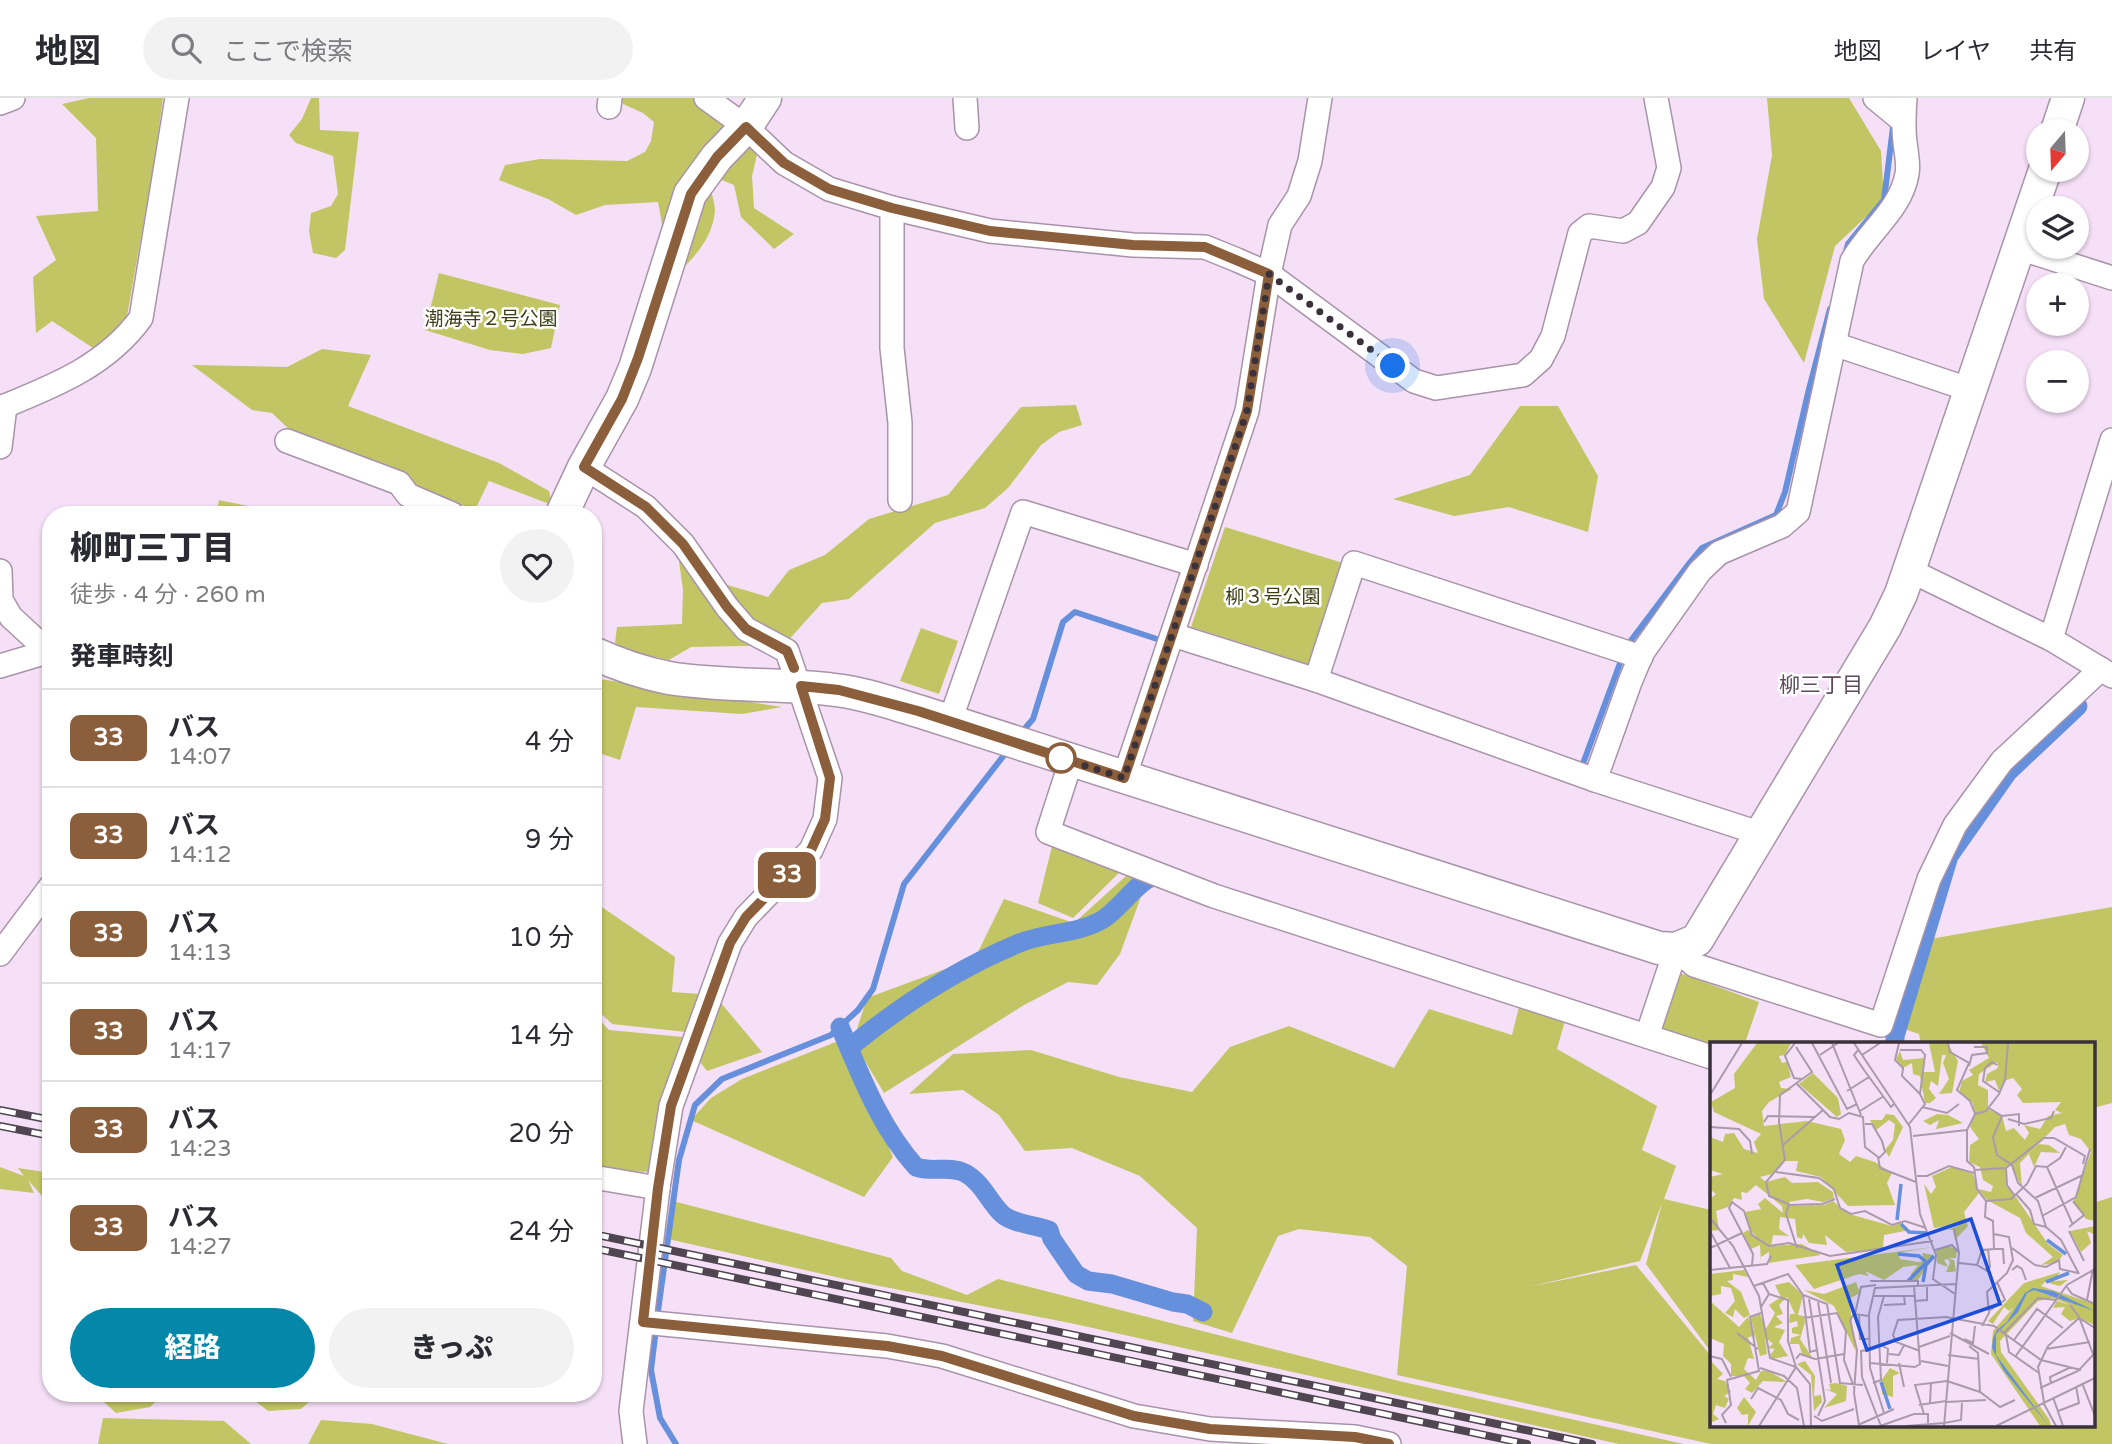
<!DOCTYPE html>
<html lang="ja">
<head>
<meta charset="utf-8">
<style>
	:root { --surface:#fff; --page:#f2f2f3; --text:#2b2b33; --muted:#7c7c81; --line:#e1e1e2; --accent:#0487a9 }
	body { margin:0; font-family:"Varela Round","Noto Sans JP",sans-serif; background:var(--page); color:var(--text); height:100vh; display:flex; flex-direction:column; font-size:26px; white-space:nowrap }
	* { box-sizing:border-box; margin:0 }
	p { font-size:23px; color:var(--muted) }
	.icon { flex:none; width:38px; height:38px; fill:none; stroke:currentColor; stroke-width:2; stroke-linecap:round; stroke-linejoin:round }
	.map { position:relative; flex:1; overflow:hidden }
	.panel { position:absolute; left:42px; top:408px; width:560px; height:896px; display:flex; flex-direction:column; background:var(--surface); border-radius:28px; box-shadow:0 2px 5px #0004 }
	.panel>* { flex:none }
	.badge { padding:0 14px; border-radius:10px; font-size:24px; line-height:46px }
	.needle { width:46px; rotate:199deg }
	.tools { position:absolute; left:2026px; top:21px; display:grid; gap:14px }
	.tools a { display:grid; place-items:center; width:63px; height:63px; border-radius:50%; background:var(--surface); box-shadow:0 2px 5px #0004; font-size:35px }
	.you { position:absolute; width:35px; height:35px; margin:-18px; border:5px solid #fff; border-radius:50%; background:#1a73e8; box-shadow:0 0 0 10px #1a73e833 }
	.map>.badge { position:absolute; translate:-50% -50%; box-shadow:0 0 0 4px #fff }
	h2 { padding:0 28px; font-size:26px; line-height:63px }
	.round { display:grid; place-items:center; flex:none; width:74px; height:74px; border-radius:37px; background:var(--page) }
	.head { display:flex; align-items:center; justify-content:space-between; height:119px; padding:0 28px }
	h1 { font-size:33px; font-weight:800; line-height:52px }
	.action { display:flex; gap:14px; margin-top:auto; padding:14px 28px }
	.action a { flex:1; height:80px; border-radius:42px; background:var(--accent); color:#fff; font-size:28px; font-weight:800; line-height:80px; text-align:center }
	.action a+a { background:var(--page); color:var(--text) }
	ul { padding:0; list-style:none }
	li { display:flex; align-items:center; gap:21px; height:98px; padding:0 28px; border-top:2px solid var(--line) }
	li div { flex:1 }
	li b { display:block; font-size:26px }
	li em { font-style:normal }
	li .badge { min-width:77px; font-weight:700; text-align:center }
	header { display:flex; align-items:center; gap:42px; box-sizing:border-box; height:98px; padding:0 35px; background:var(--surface); border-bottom:2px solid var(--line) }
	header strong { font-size:33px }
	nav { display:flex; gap:38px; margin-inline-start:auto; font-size:24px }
	.search { width:490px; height:63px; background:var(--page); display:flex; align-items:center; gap:18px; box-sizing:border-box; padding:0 24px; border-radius:38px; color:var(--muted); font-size:26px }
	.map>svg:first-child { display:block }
</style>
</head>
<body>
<header>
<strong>地図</strong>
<div class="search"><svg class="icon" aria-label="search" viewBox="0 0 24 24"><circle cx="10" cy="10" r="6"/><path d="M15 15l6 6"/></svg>ここで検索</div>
<nav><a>地図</a><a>レイヤ</a><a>共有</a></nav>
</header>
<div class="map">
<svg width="2112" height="1346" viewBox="0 0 2112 1346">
	<rect width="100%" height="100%" fill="#f6e0f7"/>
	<g fill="#c1c564">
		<polygon points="89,0 163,0 154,66 127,218 96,252 52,223 36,235 33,179 56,162 36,118 98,113 96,40 62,6"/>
		<polygon points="311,0 319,0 320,32 359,34 345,152 336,160 313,155 309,133 311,115 331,108 338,96 333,58 296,45 289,37 302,21"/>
		<path d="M621,0H700L759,48L752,78L754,110L794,136L774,151L741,119L734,87L722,82L711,91C712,98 715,106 715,113C713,138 696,158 679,174L666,148L658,104L605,107L576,117L548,101L499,82L505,67L540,61L627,63L645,54L651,43L654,24L643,15L623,6Z"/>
		<polygon points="1767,0 1849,0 1881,53 1884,102 1835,148 1804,265 1764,201 1757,141 1772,57"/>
		<polygon points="439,175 560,207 551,250 523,256 490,252 425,232"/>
		<polygon points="322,251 371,257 348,308 499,365 549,393 552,407 489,383 475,412 418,391 405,377 290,332 272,315 252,312 192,267 287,269"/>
		<polygon points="1076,307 1082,327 1059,334 1041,347 1008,390 985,410 935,425 849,501 822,505 784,547 691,549 669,562 628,553 615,545 617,529 682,526 683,492 678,456 707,481 768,499 789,472 825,457 869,421 948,397 1021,309"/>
		<polygon points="1520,308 1558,308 1598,378 1588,434 1509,409 1454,418 1393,401 1470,377"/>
		<polygon points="219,402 285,416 216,416"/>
		<polygon points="1225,429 1343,465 1309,567 1191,529"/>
		<polygon points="921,530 958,543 939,596 900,583"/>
		<polygon points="600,581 782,609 742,616 636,609 620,662 593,653 593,600"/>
		<polygon points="1054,740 1128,766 1073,820 1038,805"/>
		<polygon points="1136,769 1150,774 1120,856 1097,887 1068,884 1024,907 884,995 853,943 867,900 975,860 1004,801 1074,825"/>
		<polygon points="593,803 675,859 672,894 700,896 686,934 612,926 593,908"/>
		<polygon points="2112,809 2112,1005 2093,1010 2093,945 1921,945 1919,936 1892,927 1919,843"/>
		<polygon points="1674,873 1759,904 1745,945 1711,947 1656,928"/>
		<polygon points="1521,901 1568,912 1557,951 1657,1008 1642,1052 1676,1068 1664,1101 1711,1112 1711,1254 1646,1166 1662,1105 1640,1163 1528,1189 1636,1167 1711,1258 1711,1327 2093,1327 2093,1105 2112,1099 2112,1346 1711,1346 1397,1277 1407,1168 1370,1139 1299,1131 1278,1138 1232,1235 1193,1223 1197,1130 1140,1078 1072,1050 1025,1053 999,1017 963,992 909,996 953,956 1031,952 1119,979 1192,994 1230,949 1289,928 1394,970 1429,911 1512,937"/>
		<polygon points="721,905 762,954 707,973 697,960"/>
		<polygon points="593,915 609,932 683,939 667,994 653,1074 593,1072"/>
		<polygon points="841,942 893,1059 864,1099 691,1022 711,1000 742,981"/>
		<polygon points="0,1069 24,1078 18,1070 51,1075 51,1108 28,1082 34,1095 0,1091"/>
		<polygon points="673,1103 891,1160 902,1173 967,1197 998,1181 1403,1284 1684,1346 1619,1346 1070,1225 849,1182 668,1141"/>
		<polygon points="94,1295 165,1295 150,1309 116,1315"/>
		<polygon points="245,1295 319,1295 301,1311 268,1313"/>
		<polygon points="103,1320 224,1323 251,1346 98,1346"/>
		<polygon points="321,1322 372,1326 448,1346 308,1346"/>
	</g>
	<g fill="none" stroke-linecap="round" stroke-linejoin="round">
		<g stroke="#6790dc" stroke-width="6">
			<polyline points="1845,157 1848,146 1884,102 1893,29"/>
			<polyline points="1021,635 1033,621 1063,524 1075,514 1166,544"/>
			<polyline points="1581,671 1626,549 1688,467 1702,450 1776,417 1785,394 1809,291 1830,211"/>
			<polyline points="657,1220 679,1062 695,1007 722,981 831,937 858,912 873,891 904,786 1008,652"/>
			<polyline points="656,1231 651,1272 660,1320 676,1346"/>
		</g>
		<g stroke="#6790dc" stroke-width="19">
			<path d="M840,929C861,978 880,1029 916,1069C932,1075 949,1067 965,1075C983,1085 989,1104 1002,1116C1013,1126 1036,1127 1049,1132L1052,1141L1076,1176L1088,1183L1112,1186L1173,1204L1187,1206L1203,1214"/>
			<polyline points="1895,945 1895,938 1949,758 2008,674 2078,608"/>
			<path d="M849,950C900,908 957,871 1017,846C1044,834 1074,837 1100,823C1117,815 1137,783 1153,779C1158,778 1164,779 1169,779"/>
		</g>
		<defs>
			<g id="street">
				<polyline points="706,0 746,29 784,65 829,91 892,110 990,133 1133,147 1205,149 1237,162 1269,176 1414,283 1436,290 1523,277 1541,261 1553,238 1580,135 1589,128 1623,133 1638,125 1663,89 1669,70 1656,0"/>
				<polyline points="965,0 967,30"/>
				<polyline points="1875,0 1903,23"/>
				<polyline points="0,5 13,0"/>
				<polyline points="609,9 610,0"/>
				<polyline points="892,110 892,250 900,325 900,402"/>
				<polyline points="2019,150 2112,180"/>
				<polyline points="1834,246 1971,292"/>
				<path d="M0,310C54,288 106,268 141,220L177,0"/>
				<polyline points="287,343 399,385 408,397 452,416"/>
				<polyline points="0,349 5,308"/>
				<polyline points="584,369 646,409 683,446 727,509 746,531 787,553 830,680 825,721 811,752 746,819 730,845 671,1008 658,1090 631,1313 635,1346"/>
				<polyline points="1909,472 2051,541 2112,578"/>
				<polyline points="0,473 1,502 11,519 51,556"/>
				<polyline points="1173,537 1316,582 1595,682 1762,736"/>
				<polyline points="2051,541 2112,342"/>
				<polyline points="0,568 47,554"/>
				<polyline points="1316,582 1354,465 1641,559"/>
				<polyline points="950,623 1023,414 1196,467"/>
				<polyline points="1071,663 1048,734 1214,798 1711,959"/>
				<polyline points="1124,680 1247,313 1269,176 1280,127 1299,98 1310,63 1320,0"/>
				<path d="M1595,682L1630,584L1642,555L1700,473L1719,455L1782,428L1798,414L1852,163C1869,133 1901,111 1907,76C1909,66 1906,54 1905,44C1903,29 1904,15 1905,0"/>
				<polyline points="0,856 51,788"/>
				<polyline points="1647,938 1676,851 1694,867 1881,927 1929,781 1955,727 2002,663 2101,571"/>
				<polyline points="593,1079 658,1090"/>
				<polyline points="643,1224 887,1248 942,1258 1134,1318 1210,1331 1355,1339 1389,1346"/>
			</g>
			<g id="secondary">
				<polyline points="2057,33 2068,0"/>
				<polyline points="562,416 584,369 622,301 635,270 690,96 717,59 746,29 765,0"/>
				<path d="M593,555C617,566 643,575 669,580C724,589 780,585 835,592C863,595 891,605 918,613L1659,850L1676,851L1697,842L1885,529L1901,496L2045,72"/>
			</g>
		</defs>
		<use href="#street" stroke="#a893a9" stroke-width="26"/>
		<use href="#secondary" stroke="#a893a9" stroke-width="35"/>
		<use href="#street" stroke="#fff" stroke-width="23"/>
		<use href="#secondary" stroke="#fff" stroke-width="32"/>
		<defs>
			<g id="rail">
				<polyline points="0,1012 51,1022"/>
				<polyline points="0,1028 51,1038"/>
				<polyline points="593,1136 1592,1346"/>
				<polyline points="593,1150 1527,1346"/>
			</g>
		</defs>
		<use href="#rail" stroke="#504651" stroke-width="8"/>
		<use href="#rail" stroke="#fff" stroke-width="5" stroke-dasharray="16" stroke-linecap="butt"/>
	</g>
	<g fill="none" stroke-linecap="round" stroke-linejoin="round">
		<defs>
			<polyline id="line" points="794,570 787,553 746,531 727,509 683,446 646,409 584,369 622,301 638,260 691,96 717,59 746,29 784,65 829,91 892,110 990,133 1133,147 1205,149 1269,176 1247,313 1124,680 918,613 839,592 801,588 830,680 825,721 811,752 746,819 730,845 671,1008 658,1090 643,1224 887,1248 942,1258 1134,1318 1210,1331 1355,1339 1389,1346"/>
		</defs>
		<use href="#line" stroke="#fff" stroke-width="16"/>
		<use href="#line" stroke="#8b5e3c" stroke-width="10"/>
		<polyline stroke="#3a313a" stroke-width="7" stroke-dasharray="0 12.6" points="1061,660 1124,680 1247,313 1269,176 1393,268"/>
	</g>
	<circle fill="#fff" stroke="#8b5e3c" stroke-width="3.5" cx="1061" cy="660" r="14"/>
	<g text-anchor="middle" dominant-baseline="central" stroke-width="5" stroke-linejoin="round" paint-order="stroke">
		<g font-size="19" fill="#3d3e15" stroke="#fff">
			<text x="491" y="221">潮海寺２号公園</text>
			<text x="1273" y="499">柳３号公園</text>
		</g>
		<g font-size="21" fill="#5c4a5d" stroke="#fff">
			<text x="1821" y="587">柳三丁目</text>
		</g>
	</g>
	<g transform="translate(1710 944)">
		<rect width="385" height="385" fill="#f6e0f7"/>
		<path d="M47,1H81L75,13L69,14L72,21L77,20L81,35L69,40L71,46L82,47L59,60L52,69L54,84L97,79L131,87L135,98L129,112L140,120L146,114L165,120L182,131L177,141L185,163L138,164L111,135L86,129L88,119H74L62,132L50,135L56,140L75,135L82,141L108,140L123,150L124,156L113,160L97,157L79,160L78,164L114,163L123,159L139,172L182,184L191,181L200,188L174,193L173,207L136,210L115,193L117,203L99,201L93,192L92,197L87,195L85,177L70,175L69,187L79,194L63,193L61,204L92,202L111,213L59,221V210L51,215V221L50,203L41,207L33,191L38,188L51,200L40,188L35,170L51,167L48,162L55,156L73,171L72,164L46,143L37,151L31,150L32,158L24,156L18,165L6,169L9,188L0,189V157L6,152L0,147V135L13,132L0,128V95L13,100L15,92L24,91L34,107L48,111L44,100L51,92L4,70L1,60L25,46L24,32ZM219,1H237L248,19L242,51L229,52L239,37L233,21L236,13H232L228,44L221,39L219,47L226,56L220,61H215L210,34L203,32L202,21L193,26L186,17L190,9L193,18L214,16L212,30H225ZM271,1H385V179L376,177L363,161L381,110L371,97L359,93L355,82L345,85L310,121L312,145L300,122L296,126L297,142L338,202L353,213L347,221L331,223L343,215L316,191L310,176L277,158L268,147L281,150L283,144L273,138L270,125L259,120L260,103L269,97L260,85L265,71L262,60L249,51L252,39L263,33L259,28L279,16ZM287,20L288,26L277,32L275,40L285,38L289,49L294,39L303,36L312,47L307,53L313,61L351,60L345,68L352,71L338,74L330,87L314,83L319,91L315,98L304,86L296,89L292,74L278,67V48L268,43L269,32ZM103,31L128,56L131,72L127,75L89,42ZM176,72L184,73L193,85L179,115L175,108L183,98L185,82L179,78L166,88L160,78H172ZM227,72L238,73L253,81L209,91L226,87L229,78L220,83L213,79ZM328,102L339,103L350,111L331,110L324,125L319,112ZM242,125L263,132L269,151L254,170L258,184L245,198L243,188H238L252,182L224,186L214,142L221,152L226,145L222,134ZM385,184V193L377,189L381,201L371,210L360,189ZM239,204L247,208L246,216H238L244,218L246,229L242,230H236L240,221L238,217L234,218L238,225L227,221L226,208ZM223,205L188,211L190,217L208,220L214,219L212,211L224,213L208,238H201V232L208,223L193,225L174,238L155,229L159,234L149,232L104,247L85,223ZM34,228L38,235L23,232V238L17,239L31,250L40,273L34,276L25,267L23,275L15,271L25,259L21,246L11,244V252L0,254V232ZM350,230L344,239L358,238L350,244L335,240L331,244L385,262V283L369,276L360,279L351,272L355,265L343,266L347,259L360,263L343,256L328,259L290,299L291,310L339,377L341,384H330L281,312L283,289L304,265L299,269L294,265L283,282L278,279L314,241ZM79,240L93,253L88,273L94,274L95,280L90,297L102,315L92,312L89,302H80L81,296L91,293L82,291V286L88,284L87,279L79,281L80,272H85L77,255L69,263L73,272L66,274L73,281L64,285L75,288L69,300L78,314L62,317L60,313L65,307L57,306L63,302L55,295L57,312L50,314L41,276L50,272L56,287L65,271L59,263L71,255L65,243ZM146,240L150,251L139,257L146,310L124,264L94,248L114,252ZM0,259L29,285L38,275L46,294L38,295L44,317L38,316L34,327L46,338L51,329H59L77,340L53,339L42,351L35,347L40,341L34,334H21V322L13,314L14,302L0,296ZM0,318L13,332L7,337L15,339L21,350L14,354L19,357L15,366L6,363L3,372L9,377L0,381ZM95,319L105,334L104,354L111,353L112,360L104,369L101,333L87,322ZM180,326L190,331L183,334V355L172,352L171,339ZM126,341L137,344L136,359L114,366L127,352L115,347L121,348L119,342ZM34,355L46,370L38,384V372L32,373L27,366Z" fill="#c1c564" fill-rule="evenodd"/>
		<path d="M323,246L343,249L385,269L324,248L317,251L308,270L286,292V313L339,384L294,329L282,306L283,296L287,288L297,280L315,251Z" fill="#6790dc"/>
		<path fill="none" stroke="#6790dc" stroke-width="3.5" d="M187,178L191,142M191,182L199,190L216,191M337,198L356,212M188,212L209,214L216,220M198,239L216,221M213,240L216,223L224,214M336,240L359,231M171,340L180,367"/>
		<path fill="none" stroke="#ab9aab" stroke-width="2" d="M85,1L75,14L84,36L92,37M102,1L137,67L147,62M122,1L151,73M144,1L200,85L210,172L226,213L223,237L245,252M189,1L185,18L193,26L192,34L210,52M238,1L240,10L259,21L247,48L260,59L265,72M86,5L102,30L70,53L69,80L75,118L56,140L59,154L79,162L76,172L87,206M149,7L144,13L154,28L181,65L185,61M190,8H211L215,13L210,52L215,62L199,82M110,13L128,1M152,13L170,1M287,23L282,20L275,26L273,39L289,50M259,24L262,13L277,11V5H264M87,42L120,75L129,77L139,71L153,75L155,105L168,115L170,126L206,140M137,49L159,35M0,53L32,1M212,65L237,71L249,62M279,66L292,74L309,72V84M150,69L174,54M292,74L283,95L287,113L302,123L308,141L328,159L336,185L351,198L369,232M298,77L314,82L341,76L344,69M54,80L58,74L105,75M155,82H162L172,99L175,110L168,117M0,85L29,87L40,99L42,112M203,94L257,88M73,103L113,68M337,125L363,183M296,126L297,143L305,154M264,128L296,126L334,96H344L375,114L373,122M66,130L109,136L124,147L130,166L141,172L155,169L182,183L195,179L216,186M207,134H217L239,124L264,131M306,152L320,168L324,182L336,185M325,156L373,133M276,159L301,157L317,142L326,124L337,125L350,116L356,105M79,163L112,162L125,157M332,174L366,155L380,107M0,176L23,204L49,254L60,316L86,325L100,342L101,384M359,185L374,173L363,159M0,189L20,226M359,189L374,219M0,206L32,191M302,206L325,223L336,225L349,218L350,227L368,231M284,207H293L294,222M225,208L242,203L248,210M249,221L267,223L272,208L284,207L283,179L275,175L276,159L267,147L264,125L257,119V88L265,72L276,69L289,52L295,38L298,1M42,223L43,212L19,166L22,160L34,169L42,193L59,204L79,201L120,214L223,199M267,223L279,230L283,243M0,228L57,222L61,214M275,228L280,225L278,207M302,228L307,224L312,227L316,238M160,239H208V244M44,244L78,232L93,253L117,262L130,341M357,245L362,252L385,262M93,253L100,310L107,308M163,254H204M99,257L115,359L108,374M377,258L383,227M204,259L217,258V243M108,260L121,341M174,263L195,262L194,254M360,263L369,275L383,312M51,265L59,252L53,241M279,269L295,258L287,240M145,272L151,245L166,243M149,273L150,297H159M94,276L127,271L136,289L134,318L144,345M272,284L279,271L277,250L297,231L303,218L299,195L284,192M27,291L48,307M240,291L279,312M294,291L328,256L346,258M296,293L299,310L329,331M254,297L263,301L265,284M304,298L327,267L353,286M169,302L178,307L177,321M259,304L268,311L270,350M209,305L240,294M336,307L380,300M159,308L151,309L152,335L171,384M210,309L186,300L183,293L188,278L236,275L284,284L331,318L371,328M179,312L189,313L194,303M238,313L269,317M0,314L12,317L21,335M305,315L357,243L385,227M86,317L90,312L105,317L134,312M211,319L238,324M160,321L205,325L210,322L204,244M189,321L194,345M50,326L74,334L87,346L94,384M237,339L270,350L290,365L305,358M129,341L153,343M163,341L171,338L168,275L174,254M372,341L385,374M341,342L340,335L359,326M330,346L368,329L385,311M343,355L353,384M41,357L48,346L71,358L78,372L89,378M236,360L276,358M333,360L346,384M334,360L328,325L338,304L369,276L385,286M220,361L221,340M209,363L236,359M348,369L369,361L366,344M174,371L160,326L159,272L165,246L246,242M214,372L205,343L237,339M104,374L112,379L144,367M16,381L12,373L21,363L17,338L49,329L40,275L51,271M234,381L251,378L252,361M148,383L184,367M149,383L144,351L147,308L140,278L144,272L159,274M49,384L86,325L78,299V258L59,252M170,384L204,372H218V381M196,384L234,381M234,384L249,211L244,187M286,384L385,336"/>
		<path fill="#1d4ed8" fill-opacity="0.15" stroke="#1d4ed8" stroke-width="3.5" d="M261,177L290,262L157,308L127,223Z"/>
		<rect width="385" height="385" fill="none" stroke="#3a313a" stroke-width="3.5"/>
	</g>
</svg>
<div class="tools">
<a><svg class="needle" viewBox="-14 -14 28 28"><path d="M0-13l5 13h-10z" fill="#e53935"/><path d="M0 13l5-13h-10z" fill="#7c7c81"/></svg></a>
<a><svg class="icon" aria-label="layers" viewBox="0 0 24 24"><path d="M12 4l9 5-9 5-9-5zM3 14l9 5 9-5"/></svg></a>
<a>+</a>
<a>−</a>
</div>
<div class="you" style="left:1393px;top:268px"></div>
<b class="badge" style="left:787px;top:777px;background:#8b5e3c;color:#fff">33</b>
<section class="panel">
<div class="head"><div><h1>柳町三丁目</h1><p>徒歩 · 4 分 · 260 m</p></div><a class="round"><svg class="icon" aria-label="heart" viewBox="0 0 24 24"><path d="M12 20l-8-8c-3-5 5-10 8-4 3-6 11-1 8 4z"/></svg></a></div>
<h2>発車時刻</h2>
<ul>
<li><span class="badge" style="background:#8b5e3c;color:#fff">33</span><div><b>バス</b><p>14:07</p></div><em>4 分</em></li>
<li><span class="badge" style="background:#8b5e3c;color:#fff">33</span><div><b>バス</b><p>14:12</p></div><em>9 分</em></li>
<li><span class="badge" style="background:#8b5e3c;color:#fff">33</span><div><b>バス</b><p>14:13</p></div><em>10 分</em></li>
<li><span class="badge" style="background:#8b5e3c;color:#fff">33</span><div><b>バス</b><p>14:17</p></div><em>14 分</em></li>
<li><span class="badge" style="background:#8b5e3c;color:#fff">33</span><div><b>バス</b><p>14:23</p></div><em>20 分</em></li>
<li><span class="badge" style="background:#8b5e3c;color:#fff">33</span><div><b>バス</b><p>14:27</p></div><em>24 分</em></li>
</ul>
<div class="action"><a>経路</a><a>きっぷ</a></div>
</section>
</div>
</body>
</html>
